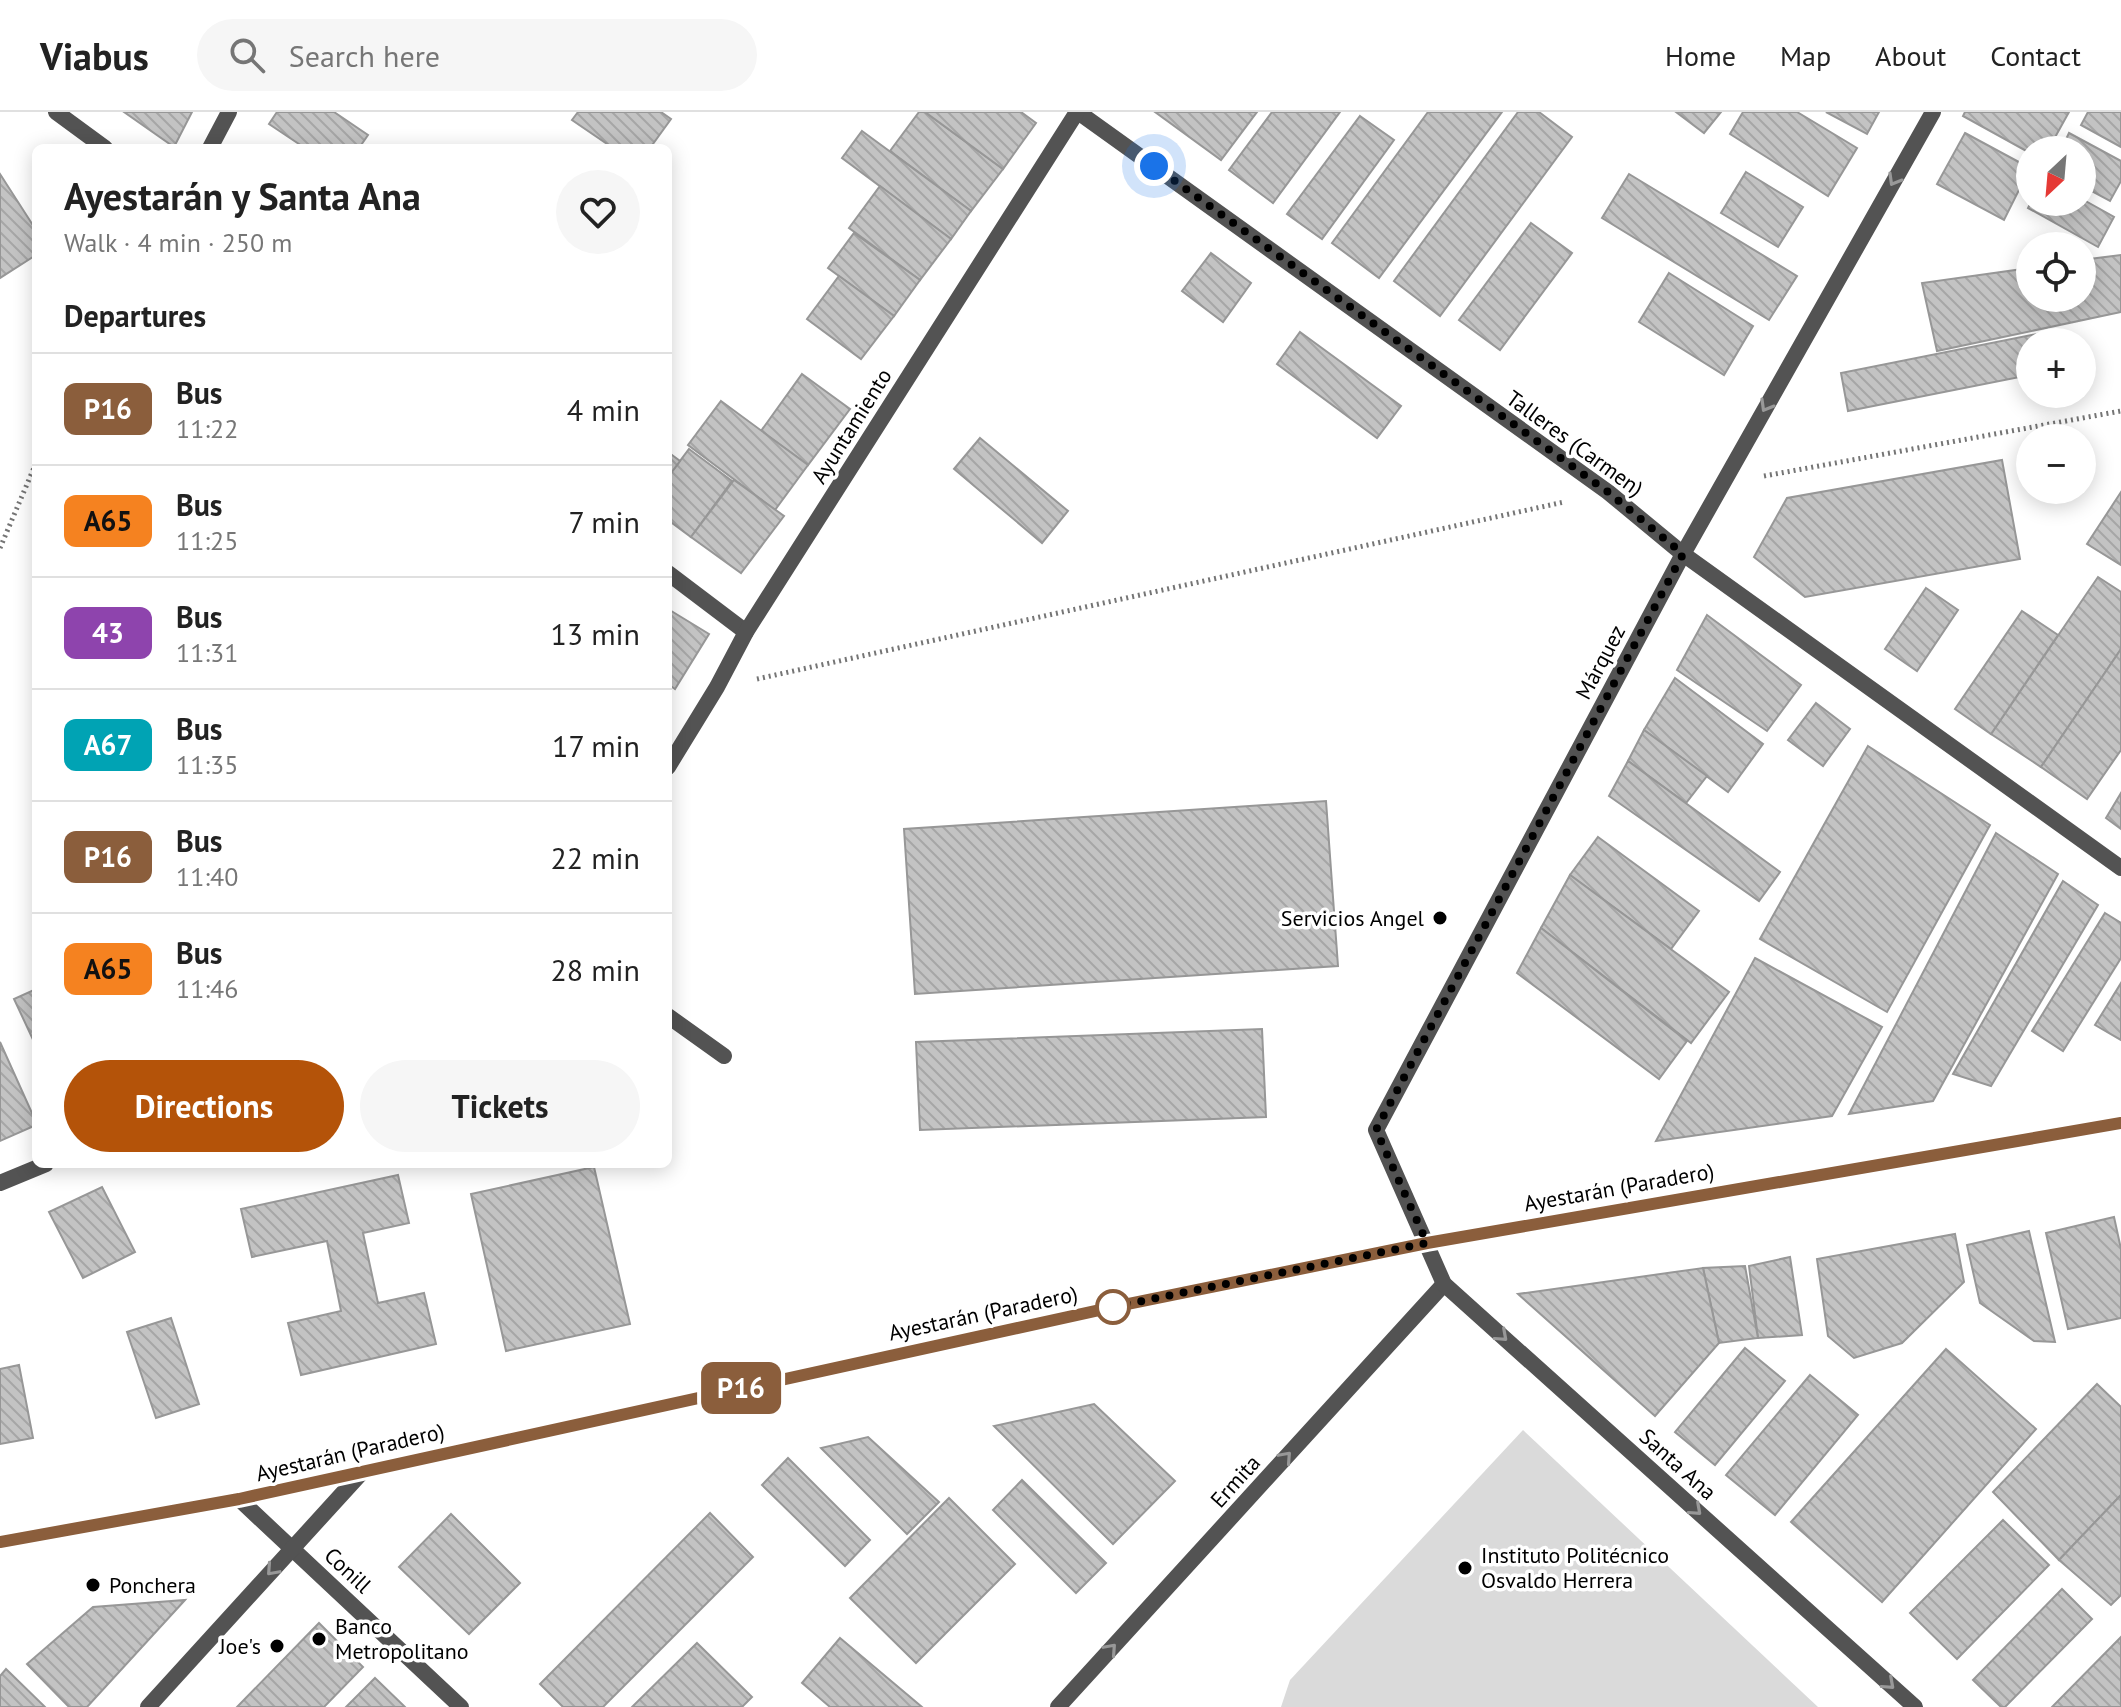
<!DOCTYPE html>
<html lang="en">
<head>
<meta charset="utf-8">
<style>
	:root { --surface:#fff; --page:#f6f6f6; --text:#222; --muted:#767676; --line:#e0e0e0; --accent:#b45309 }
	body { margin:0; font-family:"PT Sans",sans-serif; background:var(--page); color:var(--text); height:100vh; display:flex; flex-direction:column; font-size:30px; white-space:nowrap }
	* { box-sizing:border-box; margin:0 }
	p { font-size:26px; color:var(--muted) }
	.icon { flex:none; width:44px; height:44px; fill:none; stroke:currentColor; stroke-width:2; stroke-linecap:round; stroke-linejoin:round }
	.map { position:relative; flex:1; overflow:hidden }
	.drawer { position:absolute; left:32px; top:32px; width:640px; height:1024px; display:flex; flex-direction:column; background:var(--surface); border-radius:12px; box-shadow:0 4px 20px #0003 }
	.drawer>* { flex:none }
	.badge { padding:0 16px; border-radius:12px; font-size:28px; line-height:52px }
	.needle { width:52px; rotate:206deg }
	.tools { position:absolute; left:2016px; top:24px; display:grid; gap:16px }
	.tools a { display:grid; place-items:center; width:80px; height:80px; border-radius:50%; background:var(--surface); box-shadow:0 4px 20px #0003; font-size:40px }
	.you { position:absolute; width:40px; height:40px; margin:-20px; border:6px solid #fff; border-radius:50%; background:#1a73e8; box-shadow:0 0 0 12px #1a73e833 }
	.map>.badge { position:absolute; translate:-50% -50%; box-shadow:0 0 0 4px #fff }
	h2 { padding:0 32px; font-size:30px; line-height:72px }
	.round { display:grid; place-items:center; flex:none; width:84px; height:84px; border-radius:42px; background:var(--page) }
	.summary { display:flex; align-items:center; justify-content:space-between; height:136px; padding:0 32px }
	h1 { font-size:38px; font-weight:700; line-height:60px }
	.action { display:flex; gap:16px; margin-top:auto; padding:16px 32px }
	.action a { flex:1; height:92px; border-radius:48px; background:var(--accent); color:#fff; font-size:32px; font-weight:700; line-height:92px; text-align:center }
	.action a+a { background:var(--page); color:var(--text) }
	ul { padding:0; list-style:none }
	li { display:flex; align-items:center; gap:24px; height:112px; padding:0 32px; border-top:2px solid var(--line) }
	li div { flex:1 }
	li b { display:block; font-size:30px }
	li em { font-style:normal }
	li .badge { min-width:88px; font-weight:700; text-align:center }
	header { display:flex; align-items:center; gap:48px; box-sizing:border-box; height:112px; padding:0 40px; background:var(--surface); border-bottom:2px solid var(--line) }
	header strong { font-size:38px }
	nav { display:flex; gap:44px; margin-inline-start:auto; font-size:28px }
	.search { width:560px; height:72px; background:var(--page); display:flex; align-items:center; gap:20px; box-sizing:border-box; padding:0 28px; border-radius:44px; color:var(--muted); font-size:30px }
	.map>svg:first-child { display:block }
</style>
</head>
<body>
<header>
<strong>Viabus</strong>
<div class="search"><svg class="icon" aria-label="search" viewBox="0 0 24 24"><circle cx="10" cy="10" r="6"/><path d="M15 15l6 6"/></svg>Search here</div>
<nav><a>Home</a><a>Map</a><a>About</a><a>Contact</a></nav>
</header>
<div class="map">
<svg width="2121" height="1595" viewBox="0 0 2121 1595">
	<defs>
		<pattern id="building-back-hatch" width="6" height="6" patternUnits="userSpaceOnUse" patternTransform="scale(2)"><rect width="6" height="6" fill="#c3c3c3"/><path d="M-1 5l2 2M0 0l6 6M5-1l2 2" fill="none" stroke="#a6a6a6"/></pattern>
	</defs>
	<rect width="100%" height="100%" fill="#fff"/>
	<polygon fill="#dadada" points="1523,1318 1818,1595 1281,1595 1290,1568"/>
	<g fill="url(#building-back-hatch)" stroke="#979797" stroke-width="2">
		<polygon points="124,0 192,0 174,35"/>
		<polygon points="277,0 334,0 368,23 359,36 305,36 269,12"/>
		<polygon points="578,0 661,0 671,7 650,36 613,36 572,8"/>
		<polygon points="919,0 925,0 1003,57 971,99 890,39"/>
		<polygon points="925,0 1021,0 1036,11 1003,57"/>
		<polygon points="1155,0 1257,0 1221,48"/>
		<polygon points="1272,0 1340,0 1273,91 1229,58"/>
		<polygon points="1428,0 1502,0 1379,166 1332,131"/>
		<polygon points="1518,0 1539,0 1572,25 1440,204 1394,169"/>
		<polygon points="1676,0 1721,0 1704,21"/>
		<polygon points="1743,0 1797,0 1857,36 1828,84 1730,22"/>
		<polygon points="1826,0 1879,0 1867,22"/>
		<polygon points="1965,0 2069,0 2048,38 2030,38 2030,41 1963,4"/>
		<polygon points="2088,0 2121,0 2121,35 2081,13"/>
		<polygon points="1360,4 1394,28 1322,127 1287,102"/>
		<polygon points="862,19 971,99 951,127 842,46"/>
		<polygon points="1965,21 2030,56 2004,108 1937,72"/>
		<polygon points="2069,21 2121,49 2121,69 2110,89 2082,74 2082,38 2061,38"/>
		<polygon points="1746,60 1803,95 1778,135 1721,101"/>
		<polygon points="0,62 36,118 36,143 0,166"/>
		<polygon points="1629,62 1797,164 1769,208 1602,106"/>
		<polygon points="880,74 951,127 920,168 849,116"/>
		<polygon points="2082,87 2114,105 2098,135 2028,96 2031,90 2082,90"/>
		<polygon points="1531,111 1572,141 1500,238 1459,208"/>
		<polygon points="854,121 920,168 894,204 828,156"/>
		<polygon points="1211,141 1251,171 1223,210 1182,179"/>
		<polygon points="2121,143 2121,200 1937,239 1922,171 2030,156 2030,186 2082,186 2082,148"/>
		<polygon points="1669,161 1753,214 1724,263 1639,210"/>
		<polygon points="839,164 894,204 861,247 807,207"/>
		<polygon points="1300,220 1401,294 1377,326 1277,252"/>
		<polygon points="2042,221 2044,230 2030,230 2030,263 1848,299 1841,261"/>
		<polygon points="802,262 850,297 808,353 761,319"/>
		<polygon points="721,289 808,353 775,398 688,333"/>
		<polygon points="980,326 1068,399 1042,431 954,357"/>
		<polygon points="689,337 732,369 691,425 668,408 668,365"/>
		<polygon points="668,340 680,349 668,365"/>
		<polygon points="2002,348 2020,447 1805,485 1754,445 1787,386"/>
		<polygon points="734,368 784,404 741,461 691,425"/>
		<polygon points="2121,380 2121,453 2087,432"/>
		<polygon points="2098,465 2121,480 2121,537 2041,655 1991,622"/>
		<polygon points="1926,476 1958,498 1917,559 1885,537"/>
		<polygon points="668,497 709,522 675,577 668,572"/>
		<polygon points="2022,499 2058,523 1991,622 1955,597"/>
		<polygon points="1707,503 1801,573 1767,619 1677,558"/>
		<polygon points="2121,537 2121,638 2087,687 2041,655"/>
		<polygon points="1675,566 1763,632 1728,680 1644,618"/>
		<polygon points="1816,591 1850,617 1823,654 1788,628"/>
		<polygon points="1644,618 1707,664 1686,691 1628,649"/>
		<polygon points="1868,634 1990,713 1887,900 1760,827"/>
		<polygon points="1628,649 1780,760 1759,789 1609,684"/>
		<polygon points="2121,681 2121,717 2106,706"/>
		<polygon points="1326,689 1338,854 915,882 904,717"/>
		<polygon points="1996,721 2058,762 1933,989 1849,1002"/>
		<polygon points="1598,725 1699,799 1671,837 1570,763"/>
		<polygon points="1570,763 1729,880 1691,931 1541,816"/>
		<polygon points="2063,769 2098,793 1991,974 1953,962"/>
		<polygon points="2105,801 2121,811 2121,846 2063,939 2032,919"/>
		<polygon points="1541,816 1687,929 1659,967 1517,861"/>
		<polygon points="1755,846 1882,915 1832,1004 1656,1029"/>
		<polygon points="2121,871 2121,928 2095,913"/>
		<polygon points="36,877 36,934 14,887"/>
		<polygon points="1262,917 1266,1005 920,1018 916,930"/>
		<polygon points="0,930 36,1010 36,1013 0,1029"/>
		<polygon points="594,1055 630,1212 506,1239 471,1082"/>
		<polygon points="398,1063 409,1111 363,1121 378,1191 424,1181 436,1232 301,1263 288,1211 341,1199 327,1129 252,1145 241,1097"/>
		<polygon points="102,1075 135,1140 83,1166 49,1100"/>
		<polygon points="2114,1105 2121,1137 2121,1206 2068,1217 2046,1121"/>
		<polygon points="2029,1119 2055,1230 2034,1229 1980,1191 1967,1133"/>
		<polygon points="1955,1122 1964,1170 1902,1231 1854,1246 1828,1224 1817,1147"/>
		<polygon points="1790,1145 1802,1223 1758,1226 1749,1154"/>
		<polygon points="1745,1154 1758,1226 1719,1231 1703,1156"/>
		<polygon points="1703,1156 1719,1231 1655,1304 1518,1182"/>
		<polygon points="171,1206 199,1292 156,1306 127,1220"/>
		<polygon points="1745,1236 1785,1269 1715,1353 1675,1320"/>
		<polygon points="1946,1237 2036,1317 1882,1490 1791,1410"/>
		<polygon points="19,1253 33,1326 0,1332 0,1257"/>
		<polygon points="1810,1263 1858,1303 1775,1403 1726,1363"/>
		<polygon points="2097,1272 2121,1295 2121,1383 2059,1448 1993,1380"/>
		<polygon points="1094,1292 1175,1369 1113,1432 994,1314"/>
		<polygon points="868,1325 939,1390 907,1422 821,1336"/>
		<polygon points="788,1346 870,1428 845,1454 762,1373"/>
		<polygon points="1022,1368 1106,1451 1076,1481 993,1398"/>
		<polygon points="2121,1383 2121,1483 2111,1493 2059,1448"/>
		<polygon points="949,1386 1015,1452 916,1551 850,1486"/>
		<polygon points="710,1401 753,1445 603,1595 563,1595 540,1572"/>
		<polygon points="451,1402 520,1471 469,1522 399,1455"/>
		<polygon points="2003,1408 2049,1453 1957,1547 1910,1501"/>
		<polygon points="2062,1477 2092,1507 2005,1595 2001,1595 1973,1568"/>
		<polygon points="185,1488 87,1595 69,1595 27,1552 93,1495"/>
		<polygon points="319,1511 363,1555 324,1595 237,1595"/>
		<polygon points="2121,1525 2121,1595 2052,1595"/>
		<polygon points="840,1526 922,1595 830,1595 802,1571"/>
		<polygon points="697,1531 752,1585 742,1595 632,1595"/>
		<polygon points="6,1557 45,1595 0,1595 0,1564"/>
		<polygon points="375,1566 405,1595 346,1595"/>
	</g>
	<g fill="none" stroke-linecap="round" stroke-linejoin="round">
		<g stroke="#757575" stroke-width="5" stroke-dasharray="2 4" stroke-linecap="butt">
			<polyline points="1764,364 2121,299"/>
			<polyline points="0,436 36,351"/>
			<polyline points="757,567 1564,390"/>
		</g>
		<polyline stroke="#535353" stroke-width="16" points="668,904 724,944"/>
		<g stroke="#535353" stroke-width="16">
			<polyline points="56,0 105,36"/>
			<polyline points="1078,0 1608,380 1683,442 2121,756"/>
			<polyline points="210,36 229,0"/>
			<polyline points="668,461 746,520"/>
			<polyline points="668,655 717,575 746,520 1077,0"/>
			<polyline points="0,1071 46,1052"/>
			<polyline points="239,1387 461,1595"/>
			<polyline points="148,1595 363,1359"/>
			<polyline points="1058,1595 1444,1172"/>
			<polyline points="1915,1595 1444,1172 1376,1018 1683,442 1933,0"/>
		</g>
		<polyline stroke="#202020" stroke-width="16" points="0,1430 239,1387 1118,1194 1427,1131 2121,1011"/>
	</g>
	<defs><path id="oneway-chevron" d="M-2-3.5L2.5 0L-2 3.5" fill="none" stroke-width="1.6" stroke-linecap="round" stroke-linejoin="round" transform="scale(2)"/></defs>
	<g stroke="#989898">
		<use href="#oneway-chevron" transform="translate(1894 68) rotate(120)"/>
		<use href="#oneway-chevron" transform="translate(1766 294) rotate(120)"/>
		<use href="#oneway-chevron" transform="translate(1502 1224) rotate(42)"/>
		<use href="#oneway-chevron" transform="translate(1286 1345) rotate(-48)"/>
		<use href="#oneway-chevron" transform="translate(1696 1398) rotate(42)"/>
		<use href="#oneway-chevron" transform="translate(272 1458) rotate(132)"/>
		<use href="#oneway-chevron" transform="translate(1111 1537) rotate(-48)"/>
		<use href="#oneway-chevron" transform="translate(1889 1572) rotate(42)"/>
	</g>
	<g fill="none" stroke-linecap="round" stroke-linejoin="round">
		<defs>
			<polyline id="line" points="0,1430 239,1387 1118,1194 1427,1131 2121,1011"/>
		</defs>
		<use href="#line" stroke="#fff" stroke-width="18"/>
		<use href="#line" stroke="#8b5e3c" stroke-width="12"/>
		<polyline stroke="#000" stroke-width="8" stroke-dasharray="0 14.4" points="1113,1195 1427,1131 1376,1018 1683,442 1608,380 1154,54"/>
	</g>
	<g fill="#000" stroke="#fff" stroke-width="3">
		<circle cx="1440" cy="806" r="8"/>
		<circle cx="1465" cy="1456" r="8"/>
		<circle cx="93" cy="1473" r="8"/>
		<circle cx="319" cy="1527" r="8"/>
		<circle cx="277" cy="1534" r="8"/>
	</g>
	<circle fill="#fff" stroke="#8b5e3c" stroke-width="4" cx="1113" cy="1195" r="16"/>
	<g text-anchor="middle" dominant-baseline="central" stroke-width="7" stroke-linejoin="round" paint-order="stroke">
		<g font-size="22" fill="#000" stroke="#fff">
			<text transform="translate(851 314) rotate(-58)">Ayuntamiento</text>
			<text transform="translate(1575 331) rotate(36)">Talleres (Carmen)</text>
			<text transform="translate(1600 550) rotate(-62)">Márquez</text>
			<text transform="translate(1619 1075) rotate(-10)">Ayestarán (Paradero)</text>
			<text transform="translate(983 1201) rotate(-12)">Ayestarán (Paradero)</text>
			<text transform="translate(350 1340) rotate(-13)">Ayestarán (Paradero)</text>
			<text transform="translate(1678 1352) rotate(42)">Santa Ana</text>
			<text transform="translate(1235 1369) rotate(-48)">Ermita</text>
			<text transform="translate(348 1458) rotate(43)">Conill</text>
		</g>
		<g font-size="22" fill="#000" stroke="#fff" text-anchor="start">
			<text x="1424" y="806" text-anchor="end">Servicios Angel</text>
			<text x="1481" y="1443">Instituto Politécnico<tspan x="1481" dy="25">Osvaldo Herrera</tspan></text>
			<text x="109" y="1473">Ponchera</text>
			<text x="335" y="1514">Banco<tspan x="335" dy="25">Metropolitano</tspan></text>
			<text x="261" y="1534" text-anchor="end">Joe's</text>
		</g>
	</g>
</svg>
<div class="tools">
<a><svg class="needle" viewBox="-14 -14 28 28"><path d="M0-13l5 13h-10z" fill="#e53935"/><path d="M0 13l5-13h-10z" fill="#767676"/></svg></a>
<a><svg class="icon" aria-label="locate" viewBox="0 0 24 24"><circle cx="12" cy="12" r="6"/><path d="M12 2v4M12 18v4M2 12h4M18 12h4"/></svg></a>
<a>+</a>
<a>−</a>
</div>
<div class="you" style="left:1154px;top:54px"></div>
<b class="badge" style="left:741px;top:1276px;background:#8b5e3c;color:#fff">P16</b>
<section class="drawer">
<div class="summary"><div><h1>Ayestarán y Santa Ana</h1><p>Walk · 4 min · 250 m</p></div><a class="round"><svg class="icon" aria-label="heart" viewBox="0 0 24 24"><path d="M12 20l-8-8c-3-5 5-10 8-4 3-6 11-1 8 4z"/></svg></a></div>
<h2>Departures</h2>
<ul>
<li><span class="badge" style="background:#8b5e3c;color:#fff">P16</span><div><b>Bus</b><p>11:22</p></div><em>4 min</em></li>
<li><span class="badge" style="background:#f58220;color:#111">A65</span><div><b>Bus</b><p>11:25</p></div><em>7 min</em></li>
<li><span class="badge" style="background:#8e44ad;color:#fff">43</span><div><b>Bus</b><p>11:31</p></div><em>13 min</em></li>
<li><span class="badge" style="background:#00a3b4;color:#fff">A67</span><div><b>Bus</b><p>11:35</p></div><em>17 min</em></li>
<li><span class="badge" style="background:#8b5e3c;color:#fff">P16</span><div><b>Bus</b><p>11:40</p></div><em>22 min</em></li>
<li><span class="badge" style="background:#f58220;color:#111">A65</span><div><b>Bus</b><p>11:46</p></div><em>28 min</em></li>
</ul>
<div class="action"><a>Directions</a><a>Tickets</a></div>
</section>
</div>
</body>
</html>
